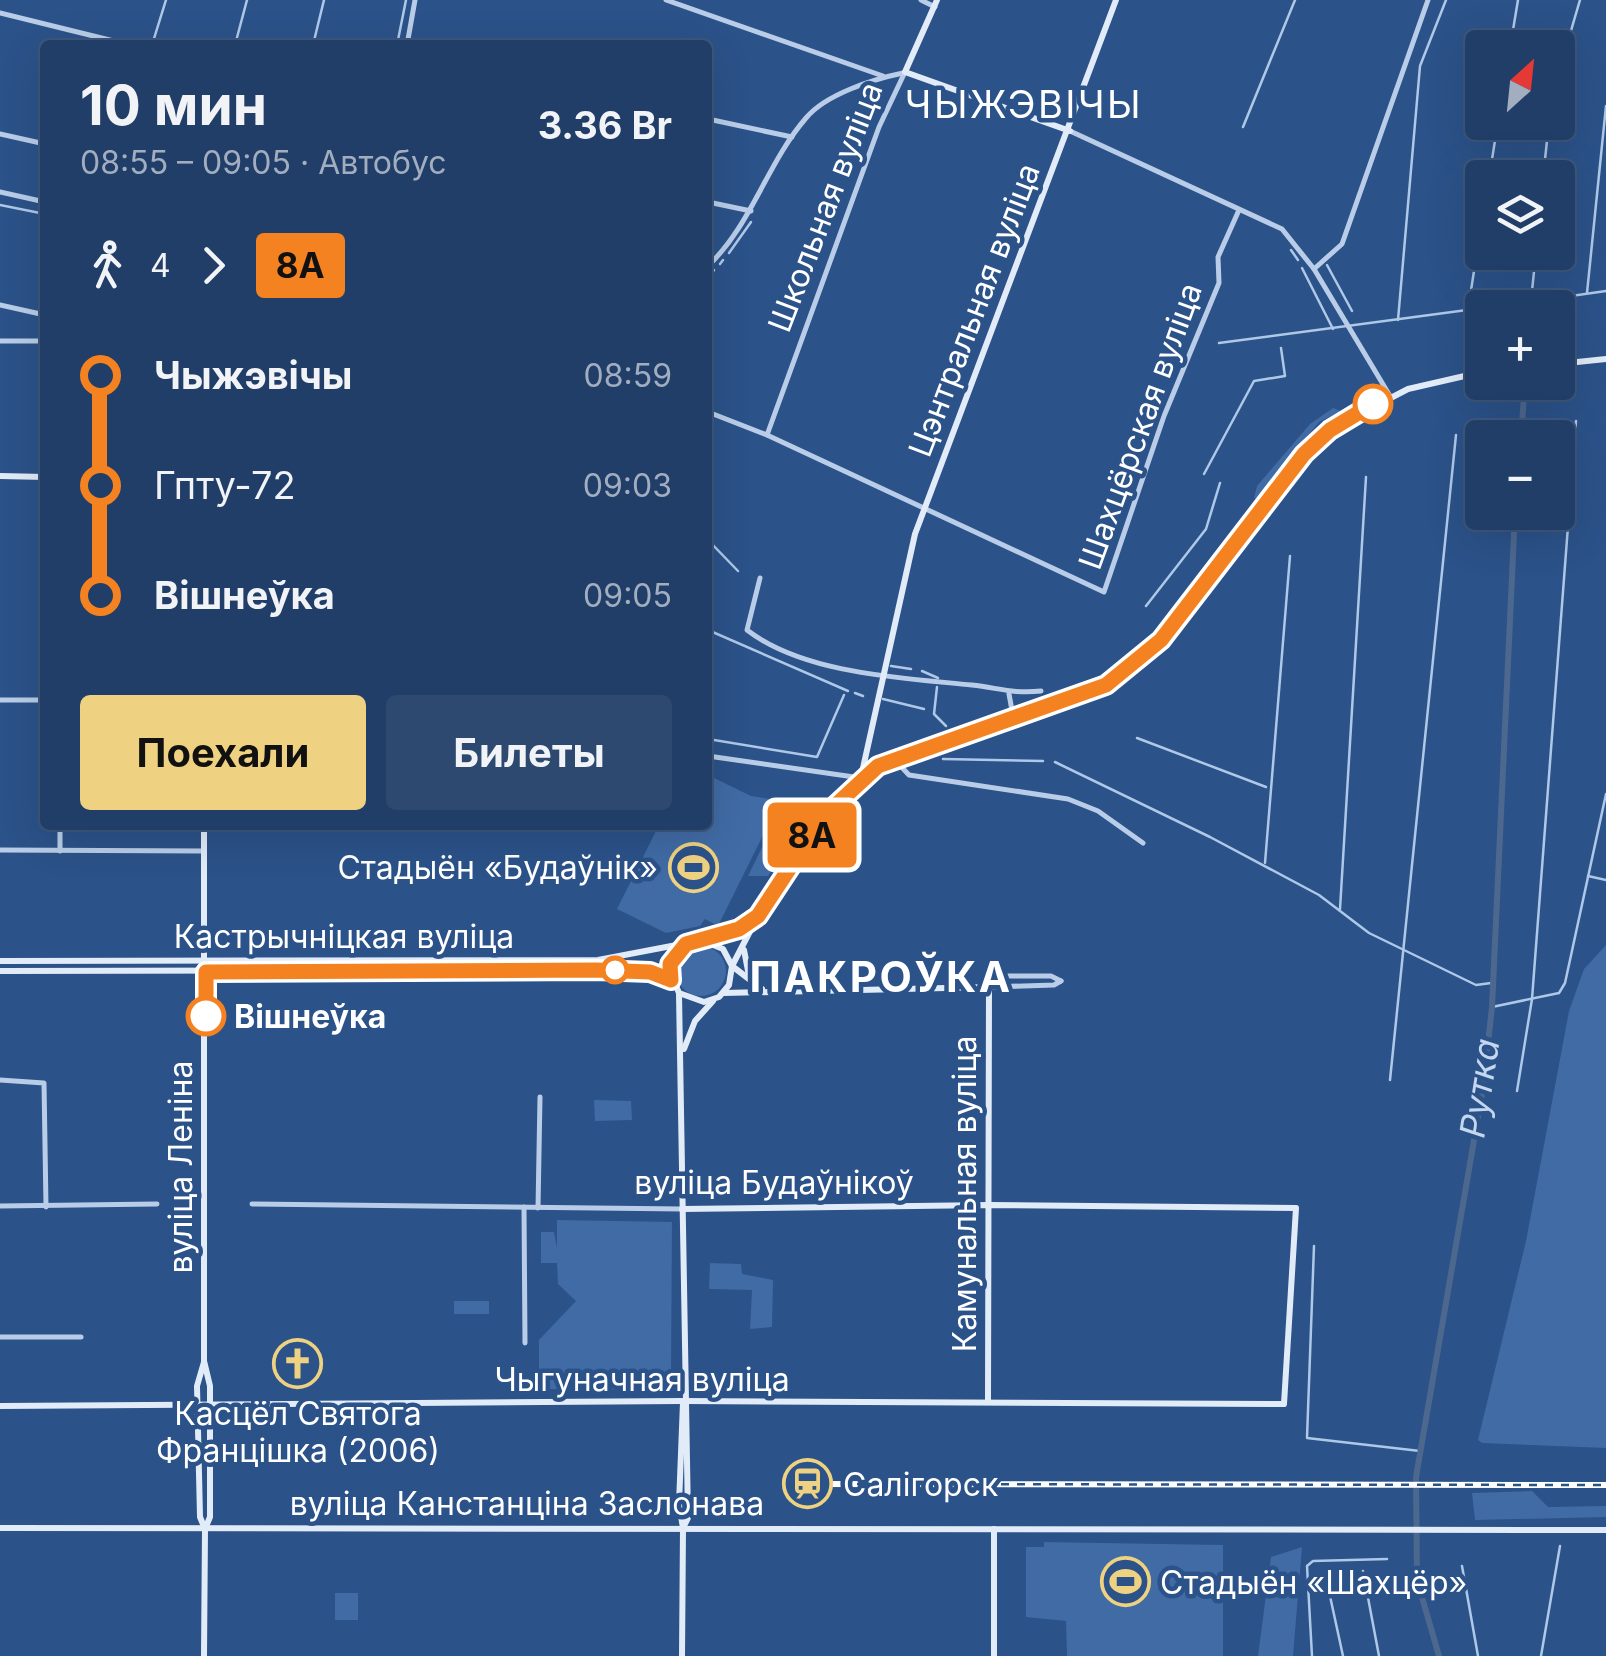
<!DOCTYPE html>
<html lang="ru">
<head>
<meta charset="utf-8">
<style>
	:root { --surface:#203e67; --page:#2d4970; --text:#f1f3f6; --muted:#a2aec0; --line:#3d577b; --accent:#eed181 }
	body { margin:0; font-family:Inter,sans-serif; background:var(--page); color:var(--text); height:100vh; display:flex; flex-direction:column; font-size:38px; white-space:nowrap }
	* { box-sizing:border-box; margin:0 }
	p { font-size:32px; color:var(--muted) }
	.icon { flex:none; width:55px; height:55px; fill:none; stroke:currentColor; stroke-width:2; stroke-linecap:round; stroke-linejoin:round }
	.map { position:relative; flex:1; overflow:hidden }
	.sheet { position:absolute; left:40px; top:40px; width:672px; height:790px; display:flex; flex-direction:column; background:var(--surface); border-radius:10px; box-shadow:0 10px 40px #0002,0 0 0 2px var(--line) }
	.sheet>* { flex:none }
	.badge { padding:0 20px; border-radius:8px; font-size:35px; line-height:65px }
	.needle { width:65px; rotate:27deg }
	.fabs { position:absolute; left:1465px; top:30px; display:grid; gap:20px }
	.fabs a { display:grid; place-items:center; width:110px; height:110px; border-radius:10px; background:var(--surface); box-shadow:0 10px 40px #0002,0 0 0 2px var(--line); font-size:50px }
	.map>.badge { position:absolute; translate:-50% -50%; box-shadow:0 0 0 5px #fff }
	.legs { display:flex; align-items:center; gap:15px; height:110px; padding:0 40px; font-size:32px }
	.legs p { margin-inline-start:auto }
	.summary { display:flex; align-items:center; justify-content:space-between; height:170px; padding:0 40px }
	h1 { font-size:55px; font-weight:700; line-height:75px }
	.cta { display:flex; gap:20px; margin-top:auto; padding:20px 40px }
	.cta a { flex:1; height:115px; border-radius:10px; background:var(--accent); color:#111; font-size:40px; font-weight:700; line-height:115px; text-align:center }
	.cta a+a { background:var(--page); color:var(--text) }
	ul { padding:0 40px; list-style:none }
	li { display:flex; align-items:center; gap:35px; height:110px; font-size:38px }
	li i { display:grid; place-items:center; width:15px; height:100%; margin:0 12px; background:currentColor }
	li i::after { content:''; width:25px; height:25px; margin:-12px; border:8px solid; border-radius:50%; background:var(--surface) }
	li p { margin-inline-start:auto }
	li:first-child i { background:linear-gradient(#0000 50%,currentColor 0) }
	li:last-child i { background:linear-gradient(currentColor 50%,#0000 0) }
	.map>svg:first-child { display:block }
</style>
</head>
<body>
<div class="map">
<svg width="1606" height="1656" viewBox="0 0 1606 1656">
	<rect width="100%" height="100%" fill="#2b5289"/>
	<g fill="#406ba5">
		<polygon points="1333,408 1341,411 1319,422 1257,499 1254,498 1257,486 1310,424"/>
		<polygon points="708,775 751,796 776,800 782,810 773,815 718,926 705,919 700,926 666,933 617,909 659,825 708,825"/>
		<polygon points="797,806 806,819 768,876 748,876 776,819"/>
		<polygon points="1606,945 1606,1448 1482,1443 1478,1440 1526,1241 1569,1011 1584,969"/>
		<circle cx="701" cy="971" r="25"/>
		<polygon points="594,1100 631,1101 632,1120 595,1121"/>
		<polygon points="557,1220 672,1222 671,1380 660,1390 539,1389 539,1340 576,1301 558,1284 557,1263 541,1263 541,1232 554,1232 557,1248"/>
		<polygon points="710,1263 741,1264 742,1274 773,1280 772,1327 750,1329 752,1290 709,1289"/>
		<rect x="454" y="1301" width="35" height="13"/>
		<polygon points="1532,1491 1548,1507 1606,1506 1606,1517 1475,1520 1472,1493"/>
		<polygon points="1044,1542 1223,1545 1223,1656 1067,1656 1066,1621 1026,1617 1026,1547 1044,1547"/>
		<polygon points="1302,1547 1293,1656 1258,1656 1271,1557"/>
		<rect x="335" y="1593" width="23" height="27"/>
	</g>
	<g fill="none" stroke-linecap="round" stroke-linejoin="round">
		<g stroke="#aec8e8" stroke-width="2.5">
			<polyline points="152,45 166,0"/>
			<polyline points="235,45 247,0"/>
			<polyline points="313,45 324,0"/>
			<polyline points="397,45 406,0"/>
			<polyline points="1510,48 1518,0"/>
			<polyline points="1558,75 1580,0"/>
			<polyline points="1243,127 1295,0"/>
			<polyline points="1489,178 1498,122"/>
			<polyline points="1543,178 1549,122"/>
			<polyline points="0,205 45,214"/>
			<polyline points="1291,250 1298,260"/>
			<polyline points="729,253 751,222"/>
			<polyline points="720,264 723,260"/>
			<polyline points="1327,265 1352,311"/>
			<polyline points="1302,268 1333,329"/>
			<polyline points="708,279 714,270"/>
			<polyline points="1587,293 1606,106"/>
			<polyline points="1531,301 1536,252"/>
			<polyline points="1488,308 1606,291"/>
			<polyline points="1468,310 1482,219"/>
			<polyline points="1398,320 1420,66 1446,0"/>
			<polyline points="1219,343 1482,308"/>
			<polyline points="1204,474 1254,381 1285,376 1281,348"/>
			<polyline points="708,540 738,571"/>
			<polyline points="1146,606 1206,529 1220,483"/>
			<polyline points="708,630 848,691"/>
			<polyline points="891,666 911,669"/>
			<polyline points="922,671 938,678"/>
			<polyline points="937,687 934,714 946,726"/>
			<polyline points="855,693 863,696"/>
			<polyline points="883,699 924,709"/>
			<polyline points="1137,738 1266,787"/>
			<polyline points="708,739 817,757 844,695"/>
			<polyline points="943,759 1043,761"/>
			<polyline points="1055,762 1210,837 1319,895 1369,933 1476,985 1491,983"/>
			<polyline points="1265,863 1290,556"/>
			<polyline points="1588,876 1606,880"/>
			<polyline points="1340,909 1366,477"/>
			<polyline points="1492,1007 1559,993 1565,983 1606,794"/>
			<polyline points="1390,1080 1456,435"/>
			<polyline points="1517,1091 1532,999 1576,421"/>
			<polyline points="1314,1246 1307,1438 1420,1451"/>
			<polyline points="1462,1566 1478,1656"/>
			<polyline points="1363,1571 1379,1656"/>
			<polyline points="1325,1573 1343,1656"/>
			<polyline points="1312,1656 1307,1566 1313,1561 1387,1559"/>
			<polyline points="1541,1656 1560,1546"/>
		</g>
		<g stroke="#4d688f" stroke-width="6">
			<polyline points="1531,308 1531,302"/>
			<polyline points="1521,438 1525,382"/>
			<polyline points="1439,1656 1417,1580 1416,1477 1483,1088 1492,1007 1515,512"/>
		</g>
		<g stroke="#b9cde8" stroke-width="5">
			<polyline points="666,0 883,76"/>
			<polyline points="921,0 935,7"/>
			<polyline points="0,13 130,45"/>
			<polyline points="407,45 415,0"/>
			<polyline points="708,119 792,137"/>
			<polyline points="1070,131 1282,229 1314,269"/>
			<polyline points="0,134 45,144"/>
			<polyline points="0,192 45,202"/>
			<polyline points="708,202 751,211"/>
			<path d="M708,266C752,224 767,163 806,118C826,94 874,79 903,73"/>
			<polyline points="0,305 45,315"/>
			<polyline points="0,341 45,341"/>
			<polyline points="42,341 45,320"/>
			<polyline points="1390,396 1314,269 1342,244 1428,0"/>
			<polyline points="708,412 767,435 1104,592 1164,416 1219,283 1218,257 1239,210"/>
			<polyline points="767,435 879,127 905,72"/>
			<path d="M760,578L747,630C804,674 903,678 972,685C999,688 1013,694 1041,691"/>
			<polyline points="1009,694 1013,716"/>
			<polyline points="0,700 45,700"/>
			<polyline points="708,756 861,778"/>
			<polyline points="894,759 909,775 1068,799 1098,811 1143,843"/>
			<polyline points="60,825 60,851"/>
			<polyline points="0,850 204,851"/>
			<polyline points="990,987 999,976 1051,976 1061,981"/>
			<polyline points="990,987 1054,985 1061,981"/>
			<polyline points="0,1080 44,1083 46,1207"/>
			<polyline points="252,1204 682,1209"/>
			<polyline points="0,1206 157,1204"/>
			<polyline points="524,1207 525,1343"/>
			<polyline points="538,1208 540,1097"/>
			<polyline points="0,1337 81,1337"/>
		</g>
		<g stroke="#e2ebf8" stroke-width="6">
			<polyline points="937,0 905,72 1070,131"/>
			<polyline points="1558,364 1606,359"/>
			<polyline points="0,476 45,477"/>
			<polyline points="861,777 915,534 1116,0"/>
			<polyline points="204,825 204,1361 210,1386 210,1517 205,1529"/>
			<polyline points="758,916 739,929 679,949 670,972 679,993 704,1002 719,997 729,985 732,966 758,916 824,817 861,778 911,752 1107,685 1161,641 1260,508 1331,429 1408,389 1482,372"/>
			<polyline points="701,940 723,949 732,966 762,989"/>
			<polyline points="744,950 749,976"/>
			<polyline points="0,961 598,960 682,944"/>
			<polyline points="0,971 595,970 650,972 671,981"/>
			<polyline points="724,993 989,987 988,1401"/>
			<polyline points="679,994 688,1518 683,1528 682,1656"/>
			<polyline points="684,1049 695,1021 713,1001"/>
			<polyline points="683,1402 679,1504 683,1528"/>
			<polyline points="0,1406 683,1401 1284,1404 1296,1208 990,1205 682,1209"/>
			<polyline points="0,1528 1606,1530"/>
			<polyline points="994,1529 994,1656"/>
			<polyline points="204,1656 205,1529 200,1517 197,1386 204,1362"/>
		</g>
		<defs>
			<polyline id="rail" points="793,1484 1606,1485"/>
		</defs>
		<use href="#rail" stroke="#fff" stroke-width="6"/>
		<use href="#rail" stroke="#2b5289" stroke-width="2.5" stroke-dasharray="8" stroke-linecap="butt"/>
	</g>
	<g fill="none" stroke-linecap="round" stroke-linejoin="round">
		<defs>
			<polyline id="line-1" points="206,1016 206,972 596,970 650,972 671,980 670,964 686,944 739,929 758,916 824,816 878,766 1106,685 1161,640 1304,454 1330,430 1373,404"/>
		</defs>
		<use href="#line-1" stroke="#fff" stroke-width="22"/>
		<use href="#line-1" stroke="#f58220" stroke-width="15"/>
	</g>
	<defs>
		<symbol id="stadium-ring" viewBox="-11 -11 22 22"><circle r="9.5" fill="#2b5289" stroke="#eed181" stroke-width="1.5"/><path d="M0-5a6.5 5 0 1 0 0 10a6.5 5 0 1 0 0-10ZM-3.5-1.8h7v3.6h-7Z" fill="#eed181"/></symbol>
		<symbol id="church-ring" viewBox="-11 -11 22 22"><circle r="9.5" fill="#2b5289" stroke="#eed181" stroke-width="1.5"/><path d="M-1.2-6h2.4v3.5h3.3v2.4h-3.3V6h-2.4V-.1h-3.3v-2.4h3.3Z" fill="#eed181"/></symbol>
		<symbol id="station-ring" viewBox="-11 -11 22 22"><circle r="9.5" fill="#2b5289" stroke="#eed181" stroke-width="1.5"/><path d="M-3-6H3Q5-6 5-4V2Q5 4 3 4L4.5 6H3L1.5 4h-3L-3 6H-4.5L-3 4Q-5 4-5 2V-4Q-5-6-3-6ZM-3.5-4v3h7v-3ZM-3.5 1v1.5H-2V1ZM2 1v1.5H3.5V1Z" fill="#eed181"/></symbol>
	</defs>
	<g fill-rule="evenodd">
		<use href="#stadium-ring" x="666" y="840" width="55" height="55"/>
		<use href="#church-ring" x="270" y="1336" width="55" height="55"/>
		<use href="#station-ring" x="780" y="1456" width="55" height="55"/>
		<use href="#stadium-ring" x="1098" y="1554" width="55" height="55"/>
	</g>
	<g fill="#fff" stroke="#f58220" stroke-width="5">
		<circle cx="1373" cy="404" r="18"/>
		<circle cx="615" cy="970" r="12"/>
		<circle cx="206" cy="1016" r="18"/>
	</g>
	<g text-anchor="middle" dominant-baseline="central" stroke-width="9" stroke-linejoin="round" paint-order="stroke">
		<g font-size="32" fill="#fff" stroke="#2b5289">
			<text transform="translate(825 207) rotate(-69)">Школьная вуліца</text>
			<text transform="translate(974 310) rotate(-69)">Цэнтральная вуліца</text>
			<text transform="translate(1140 426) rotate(-70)">Шахцёрская вуліца</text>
			<text x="344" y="936">Кастрычніцкая вуліца</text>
			<text transform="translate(180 1167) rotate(-90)">вуліца Леніна</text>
			<text x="774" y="1182">вуліца Будаўнікоў</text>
			<text transform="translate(964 1194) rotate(-90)">Камунальная вуліца</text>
			<text x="642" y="1379">Чыгуначная вуліца</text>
			<text x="527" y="1503">вуліца Канстанціна Заслонава</text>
		</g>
		<g font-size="32" fill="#fff" stroke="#2b5289" text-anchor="start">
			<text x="658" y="867" text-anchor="end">Стадыён «Будаўнік»</text>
			<text x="298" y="1413" text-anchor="middle">Касцёл Святога<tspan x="298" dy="37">Францішка (2006)</tspan></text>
			<text x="843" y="1484">Салігорск</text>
			<text x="1160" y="1582">Стадыён «Шахцёр»</text>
		</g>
		<g font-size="32" font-weight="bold" fill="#fff" stroke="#2b5289" text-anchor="start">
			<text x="234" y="1016">Вішнеўка</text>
		</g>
		<g font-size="35" font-style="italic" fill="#c4d7ef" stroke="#2b5289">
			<text transform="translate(1479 1088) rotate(-81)">Рутка</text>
		</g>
		<g font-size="38" letter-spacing="2.5" fill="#fff" stroke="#2b5289">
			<text x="1024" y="104">ЧЫЖЭВІЧЫ</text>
		</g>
		<g font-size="42" font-weight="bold" letter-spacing="2.5" fill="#fff" stroke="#2b5289">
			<text x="881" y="976">ПАКРОЎКА</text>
		</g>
	</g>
</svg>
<div class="fabs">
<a><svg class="needle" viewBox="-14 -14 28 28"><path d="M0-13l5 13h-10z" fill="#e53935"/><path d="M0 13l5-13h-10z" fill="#a2aec0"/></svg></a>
<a><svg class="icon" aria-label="layers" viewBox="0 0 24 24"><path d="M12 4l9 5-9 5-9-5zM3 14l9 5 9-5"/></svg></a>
<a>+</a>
<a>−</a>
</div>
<b class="badge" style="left:812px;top:835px;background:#f58220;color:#111">8А</b>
<section class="sheet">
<div class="summary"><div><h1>10 мин</h1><p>08:55 – 09:05 · Автобус</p></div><b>3.36 Br</b></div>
<div class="legs"><svg class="icon" aria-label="walk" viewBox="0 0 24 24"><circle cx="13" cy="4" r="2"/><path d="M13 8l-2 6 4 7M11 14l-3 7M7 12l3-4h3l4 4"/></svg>4<svg class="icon" aria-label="forward" viewBox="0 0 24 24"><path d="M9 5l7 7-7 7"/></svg><b class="badge" style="background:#f58220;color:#111">8А</b></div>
<ul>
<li><i style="color:#f58220"></i><b>Чыжэвічы</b><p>08:59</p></li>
<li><i style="color:#f58220"></i><span>Гпту-72</span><p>09:03</p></li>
<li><i style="color:#f58220"></i><b>Вішнеўка</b><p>09:05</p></li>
</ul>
<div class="cta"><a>Поехали</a><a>Билеты</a></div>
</section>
</div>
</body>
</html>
